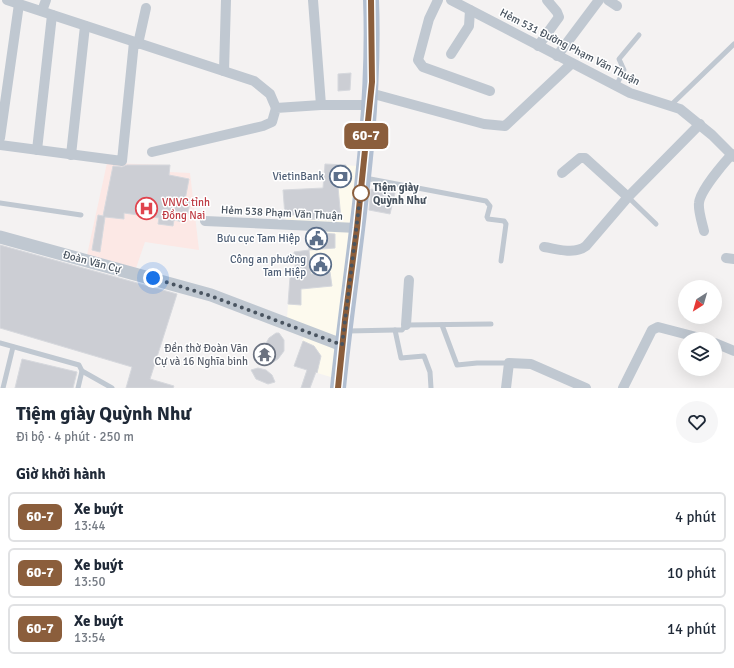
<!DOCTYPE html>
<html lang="vi">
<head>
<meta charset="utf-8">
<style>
	:root { --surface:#fff; --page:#f6f6f7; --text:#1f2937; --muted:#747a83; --line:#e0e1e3 }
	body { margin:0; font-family:Signika,sans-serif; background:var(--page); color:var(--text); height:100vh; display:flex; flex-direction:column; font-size:15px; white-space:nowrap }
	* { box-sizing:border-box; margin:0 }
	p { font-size:13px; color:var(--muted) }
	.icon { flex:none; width:22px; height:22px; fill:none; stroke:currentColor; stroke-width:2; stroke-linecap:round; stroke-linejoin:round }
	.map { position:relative; height:388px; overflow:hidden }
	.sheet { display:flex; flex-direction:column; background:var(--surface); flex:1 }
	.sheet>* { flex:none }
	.badge { padding:0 8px; border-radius:6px; font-size:14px; line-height:26px }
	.needle { width:26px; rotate:217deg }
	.buttons { position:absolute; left:678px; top:280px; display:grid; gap:8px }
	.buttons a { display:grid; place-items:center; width:44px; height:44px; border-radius:50%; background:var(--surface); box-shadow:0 4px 16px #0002; font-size:20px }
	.you { position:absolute; width:20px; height:20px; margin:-10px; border:3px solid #fff; border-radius:50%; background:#1a73e8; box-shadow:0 0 0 6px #1a73e833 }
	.map>.badge { position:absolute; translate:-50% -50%; box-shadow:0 0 0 2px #fff }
	h2 { padding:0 16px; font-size:15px; line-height:36px }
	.round { display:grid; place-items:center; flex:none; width:42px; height:42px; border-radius:21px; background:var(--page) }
	.overview { display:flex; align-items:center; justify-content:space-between; height:68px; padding:0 16px }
	h1 { font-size:19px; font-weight:700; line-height:30px }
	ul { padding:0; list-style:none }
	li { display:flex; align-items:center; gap:12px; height:50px; margin:0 8px 6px; padding:0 8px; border:2px solid var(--line); border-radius:6px }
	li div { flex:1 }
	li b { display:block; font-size:15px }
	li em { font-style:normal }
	li .badge { min-width:44px; font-weight:700; text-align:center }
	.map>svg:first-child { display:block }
</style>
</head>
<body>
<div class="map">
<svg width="734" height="388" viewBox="0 0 734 388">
	<rect width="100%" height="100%" fill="#f4f2f2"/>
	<g fill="#fdfaee">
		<polygon points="325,164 358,166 352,225 286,222 283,190 323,188"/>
		<polygon points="307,229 351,231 338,337 287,318 290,277 296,276 294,252 309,250"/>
		<polygon points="304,336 337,348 334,378 294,366"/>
	</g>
	<polygon fill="#fce8e5" points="107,163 170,165 169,172 190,173 199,250 145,242 136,268 87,255"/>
	<g fill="#ccced4" stroke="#d6d8dd">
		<polygon points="351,73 350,90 338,91 338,74"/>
		<polygon points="325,164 346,165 344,187 338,187 341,219 335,220 307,219 306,215 301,216 301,214 285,216 283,190 323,188"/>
		<polygon points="127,165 170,165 169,175 189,179 185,200 190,201 188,214 185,214 183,222 174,220 173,226 158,224 159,218 124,213 124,219 105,217 100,252 92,250 98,215 103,216 113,166 122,167"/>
		<polygon points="371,189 395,193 390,214 369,210"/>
		<polygon points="308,232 335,234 335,248 309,250"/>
		<polygon points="0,245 177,294 150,379 174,386 173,388 126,388 132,367 0,328"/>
		<polygon points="309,250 311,274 330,272 332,286 301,289 301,305 288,304 290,277 296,276 294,252"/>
		<polygon points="276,333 279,333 284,340 284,351 278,359 270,364 265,353 265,345 269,338"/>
		<polygon points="303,341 314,346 321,356 317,373 316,372 310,388 301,388 307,370 294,366"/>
		<polygon points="22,359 77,372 73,388 15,388"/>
		<polygon points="258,368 266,370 272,375 275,382 268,384 256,379 251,370"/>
	</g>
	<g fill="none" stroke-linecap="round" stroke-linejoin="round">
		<g stroke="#c0c8d1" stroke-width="5">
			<polyline points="616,86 624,70 619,59 639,35"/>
			<polyline points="670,106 734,44"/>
			<polyline points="365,178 486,201 490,206 487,217 488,219 504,221 506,224 501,261"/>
			<polyline points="628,197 656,224"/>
			<polyline points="0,203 81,215"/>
			<polyline points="442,325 457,365 477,363 509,363"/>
			<polyline points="395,330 401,358 424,356 430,372 431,388"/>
			<polyline points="348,331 395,330 402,330 406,325 491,324"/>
			<polyline points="0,343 79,365 82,371 78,388"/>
			<polyline points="82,371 112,388"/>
			<polyline points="3,388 13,347"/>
		</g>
		<g stroke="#c0c8d1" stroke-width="10">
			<polyline points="7,0 254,81 270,94 276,108"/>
			<polyline points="313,0 321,105"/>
			<polyline points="438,0 429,19 418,60 423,67 490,91"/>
			<polyline points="451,0 630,93 680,109 712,135 734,157"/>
			<polyline points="608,0 617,6"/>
			<polyline points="42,11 46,0"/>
			<polyline points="138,44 146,8"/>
			<polyline points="538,46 559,17 557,12 547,0"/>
			<polyline points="451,54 469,26 470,10"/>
			<polyline points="557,56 599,0"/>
			<polyline points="224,71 226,0"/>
			<polyline points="370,93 484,124 505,126 571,64"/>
			<polyline points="0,138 19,4"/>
			<polyline points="0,145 122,161 134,42"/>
			<polyline points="37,150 52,15"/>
			<polyline points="152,152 263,126 272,122 276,108 321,105 369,105"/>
			<polyline points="71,155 85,26"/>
			<polyline points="562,173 580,158 585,158 628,197"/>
			<polyline points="205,221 357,228"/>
			<path d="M704,231C702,222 698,211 699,203C700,191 723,164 732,154"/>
			<path d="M544,247C558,249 574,255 586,246L628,197L700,124"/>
			<polyline points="726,258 734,259"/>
			<polyline points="406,325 409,280"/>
			<polyline points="715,343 734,351"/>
			<polyline points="506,388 509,363 531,364 586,388"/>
			<polyline points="623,388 652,330 658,327 704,339"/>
		</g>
		<polyline stroke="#c0c8d1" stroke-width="13" points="0,237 211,295 342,345"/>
		<path stroke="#b2bfd1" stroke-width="16" d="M338,388C351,260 376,128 371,0"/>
	</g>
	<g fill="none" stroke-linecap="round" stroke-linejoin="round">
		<defs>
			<polyline id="line" points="338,388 345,320 357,228 372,82 371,0"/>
		</defs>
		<use href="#line" stroke="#fff" stroke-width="9"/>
		<use href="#line" stroke="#8b5e3c" stroke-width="6"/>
		<polyline stroke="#495460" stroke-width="4" stroke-dasharray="0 7.2" points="153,278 211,296 342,345 361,190 361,193"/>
	</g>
	<defs>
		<symbol id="bank-ring" viewBox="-11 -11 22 22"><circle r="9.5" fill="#fff" stroke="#5c6f8a" stroke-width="1.5"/><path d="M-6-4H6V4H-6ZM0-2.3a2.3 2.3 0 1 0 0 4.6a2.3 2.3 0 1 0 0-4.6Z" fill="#5c6f8a"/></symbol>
		<symbol id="hospital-ring" viewBox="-11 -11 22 22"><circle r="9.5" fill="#fff" stroke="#e0444e" stroke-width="1.5"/><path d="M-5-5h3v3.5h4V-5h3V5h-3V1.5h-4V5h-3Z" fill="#e0444e"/></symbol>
		<symbol id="civic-ring" viewBox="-11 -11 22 22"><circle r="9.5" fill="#fff" stroke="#5c6f8a" stroke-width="1.5"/><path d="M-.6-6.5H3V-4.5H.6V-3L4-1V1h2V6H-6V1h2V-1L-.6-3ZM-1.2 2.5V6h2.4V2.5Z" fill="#5c6f8a"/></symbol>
		<symbol id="temple-ring" viewBox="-11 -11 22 22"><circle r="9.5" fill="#fff" stroke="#6b7280" stroke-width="1.5"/><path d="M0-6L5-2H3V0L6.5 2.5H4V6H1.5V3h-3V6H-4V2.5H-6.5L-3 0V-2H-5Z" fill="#6b7280"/></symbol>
	</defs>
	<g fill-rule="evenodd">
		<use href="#bank-ring" x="328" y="164" width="25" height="25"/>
		<use href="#hospital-ring" x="134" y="196" width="25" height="25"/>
		<use href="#civic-ring" x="304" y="226" width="25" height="25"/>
		<use href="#civic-ring" x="308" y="252" width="25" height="25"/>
		<use href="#temple-ring" x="252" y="342" width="25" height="25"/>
	</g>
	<circle fill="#fff" stroke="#8b5e3c" stroke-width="2" cx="361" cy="193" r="8"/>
	<g text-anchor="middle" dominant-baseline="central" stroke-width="3" stroke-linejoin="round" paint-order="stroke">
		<g font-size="11" fill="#495460" stroke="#fff">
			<text transform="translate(570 47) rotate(27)">Hẻm 531 Đường Phạm Văn Thuận</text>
			<text transform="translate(282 213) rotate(3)">Hẻm 538 Phạm Văn Thuận</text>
			<text transform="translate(92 262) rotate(15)">Đoàn Văn Cự</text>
		</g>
		<g font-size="11" fill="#4e5e75" stroke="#fff" text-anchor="end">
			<text x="324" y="176">VietinBank</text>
			<text x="300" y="238">Bưu cục Tam Hiệp</text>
			<text x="306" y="259">Công an phường<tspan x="306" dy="13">Tam Hiệp</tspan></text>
		</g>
		<g font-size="11" font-weight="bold" fill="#495460" stroke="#fff" text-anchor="start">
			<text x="373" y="187">Tiệm giày<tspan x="373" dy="13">Quỳnh Như</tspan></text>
		</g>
		<g font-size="11" fill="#be3a42" stroke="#fff" text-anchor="start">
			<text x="162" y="202">VNVC tỉnh<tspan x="162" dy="13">Đồng Nai</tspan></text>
		</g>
		<g font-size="11" fill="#5b616d" stroke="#fff" text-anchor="end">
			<text x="248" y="348">Đền thờ Đoàn Văn<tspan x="248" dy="13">Cự và 16 Nghĩa binh</tspan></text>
		</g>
	</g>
</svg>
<div class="buttons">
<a><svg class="needle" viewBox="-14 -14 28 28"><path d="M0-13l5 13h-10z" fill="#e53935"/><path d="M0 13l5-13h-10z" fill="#747a83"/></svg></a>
<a><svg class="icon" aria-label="layers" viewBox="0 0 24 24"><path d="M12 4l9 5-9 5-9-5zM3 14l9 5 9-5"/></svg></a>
</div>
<div class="you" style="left:153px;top:278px"></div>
<b class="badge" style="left:366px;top:136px;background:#8b5e3c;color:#fff">60-7</b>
</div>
<section class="sheet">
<div class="overview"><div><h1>Tiệm giày Quỳnh Như</h1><p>Đi bộ · 4 phút · 250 m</p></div><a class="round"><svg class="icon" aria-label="heart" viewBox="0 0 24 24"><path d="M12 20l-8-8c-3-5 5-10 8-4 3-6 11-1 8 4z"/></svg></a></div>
<h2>Giờ khởi hành</h2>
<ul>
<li><span class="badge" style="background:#8b5e3c;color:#fff">60-7</span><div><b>Xe buýt</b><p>13:44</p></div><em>4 phút</em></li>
<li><span class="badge" style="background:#8b5e3c;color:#fff">60-7</span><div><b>Xe buýt</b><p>13:50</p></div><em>10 phút</em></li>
<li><span class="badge" style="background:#8b5e3c;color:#fff">60-7</span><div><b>Xe buýt</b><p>13:54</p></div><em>14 phút</em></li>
</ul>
</section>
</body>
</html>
